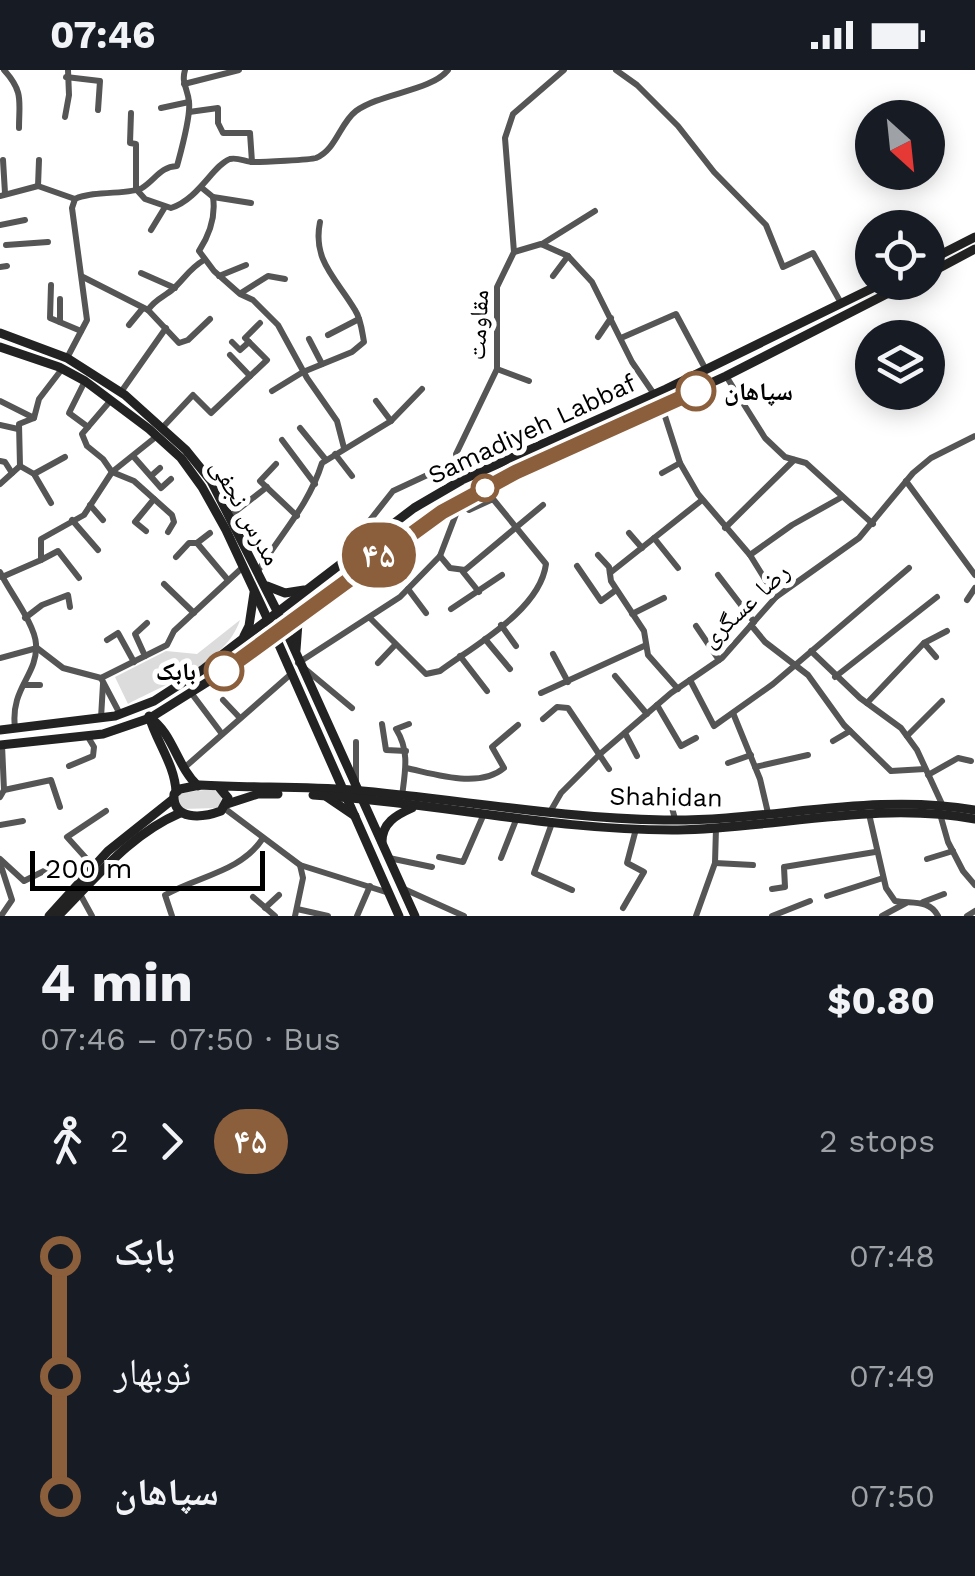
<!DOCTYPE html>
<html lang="en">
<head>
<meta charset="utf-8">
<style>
	:root { --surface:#171b24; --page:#242831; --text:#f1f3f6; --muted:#9ea1a6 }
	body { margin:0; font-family:"Work Sans","Noto Naskh Arabic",sans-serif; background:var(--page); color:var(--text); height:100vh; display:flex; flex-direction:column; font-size:38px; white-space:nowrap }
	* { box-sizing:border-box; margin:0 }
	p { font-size:32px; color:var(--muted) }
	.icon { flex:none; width:55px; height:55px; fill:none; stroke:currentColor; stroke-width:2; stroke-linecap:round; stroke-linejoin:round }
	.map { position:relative; height:846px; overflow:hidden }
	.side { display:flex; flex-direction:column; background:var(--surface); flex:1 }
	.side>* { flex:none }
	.badge { padding:0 20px; border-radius:32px; font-size:35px; line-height:65px }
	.needle { width:65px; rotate:153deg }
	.tools { position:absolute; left:855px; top:30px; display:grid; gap:20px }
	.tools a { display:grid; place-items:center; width:90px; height:90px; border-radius:50%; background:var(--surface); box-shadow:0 5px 25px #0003; font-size:50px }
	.scale { position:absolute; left:30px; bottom:25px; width:235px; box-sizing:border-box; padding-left:10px; border:5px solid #000; border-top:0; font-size:28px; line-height:35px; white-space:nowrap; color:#000; -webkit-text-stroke:8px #fff; paint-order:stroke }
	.map>.badge { position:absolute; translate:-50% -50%; box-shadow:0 0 0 5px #fff }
	.legs { display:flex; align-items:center; gap:15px; height:110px; padding:0 40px; font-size:32px }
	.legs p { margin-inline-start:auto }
	.summary { display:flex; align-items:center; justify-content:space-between; height:170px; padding:0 40px }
	h1 { font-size:55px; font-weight:700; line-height:75px }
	ul { padding:0 40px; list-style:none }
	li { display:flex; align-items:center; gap:35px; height:120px; font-size:38px }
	li i { display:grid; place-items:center; width:15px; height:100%; margin:0 12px; background:currentColor }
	li i::after { content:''; width:25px; height:25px; margin:-12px; border:8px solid; border-radius:50%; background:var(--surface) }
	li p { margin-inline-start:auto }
	li:first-child i { background:linear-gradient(#0000 50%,currentColor 0) }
	li:last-child i { background:linear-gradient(currentColor 50%,#0000 0) }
	.status { display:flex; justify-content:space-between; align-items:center; height:70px; padding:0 50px; background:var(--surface); direction:ltr }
	.status svg { height:28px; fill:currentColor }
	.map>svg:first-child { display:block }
</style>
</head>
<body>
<div class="status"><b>07:46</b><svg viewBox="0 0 49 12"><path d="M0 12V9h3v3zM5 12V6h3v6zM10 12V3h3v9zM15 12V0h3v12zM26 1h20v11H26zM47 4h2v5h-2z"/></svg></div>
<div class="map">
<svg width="975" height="846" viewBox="0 0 975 846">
	<rect width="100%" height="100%" fill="#fff"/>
	<g fill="#dcdcdc">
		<path d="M240,550C226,593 165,614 128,634L115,607L166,581L197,584Z"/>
		<polygon points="213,719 222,727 219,738 181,739 177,728 179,723"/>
	</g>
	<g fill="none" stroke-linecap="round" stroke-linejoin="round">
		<g stroke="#555" stroke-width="6">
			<path d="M4,0C24,22 19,31 19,58"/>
			<polyline points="616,0 637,15 678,56 714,102 766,155 783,197 813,183 841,233"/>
			<polyline points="66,7 100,11 98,40"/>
			<polyline points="184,14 239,0"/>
			<polyline points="161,38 189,32"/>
			<polyline points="189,42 218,38 218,53 223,63 250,63 252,92"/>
			<path d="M131,43L130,73L136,74V119L145,129L171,138C199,129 213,95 230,89C238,87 246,92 253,92C262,92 310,90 316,88C336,80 340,53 356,41C381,23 431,21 448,0"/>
			<polyline points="65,47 69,25 68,0"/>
			<polyline points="3,90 5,123"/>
			<polyline points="38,116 39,90"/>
			<path d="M202,118L213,127C216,147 210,164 199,181L214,201L240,224L253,230L278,255L307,308L337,351L344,378"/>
			<polyline points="0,126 38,116 75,129"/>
			<polyline points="213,127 251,133"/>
			<polyline points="0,155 25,150"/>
			<polyline points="151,160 165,137"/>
			<polyline points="542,174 595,141"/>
			<polyline points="6,175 48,172"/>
			<polyline points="514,182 541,174 568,186 592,212 632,292 654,324"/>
			<path d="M204,190C190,198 184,209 173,219C164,227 155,229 148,240L179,273L188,270L210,249"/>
			<polyline points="0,197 7,196"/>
			<polyline points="141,203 175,218"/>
			<polyline points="219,206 246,195"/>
			<polyline points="553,206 568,186"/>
			<polyline points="83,207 148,240"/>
			<polyline points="51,215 50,248 81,261"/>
			<polyline points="241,223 268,206 285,209"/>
			<polyline points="60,252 60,229"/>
			<polyline points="129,255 143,238"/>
			<polyline points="328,265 359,249"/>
			<polyline points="598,267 611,248"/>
			<polyline points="621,268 676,244 706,300"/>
			<polyline points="309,269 322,294"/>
			<polyline points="232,272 240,280 249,272"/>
			<polyline points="230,285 250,306"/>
			<path d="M67,288L87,250L72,138L75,129C94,120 130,125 142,118C156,109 160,97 177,96C181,81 191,46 189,32C188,19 181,13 185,0"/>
			<polyline points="497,299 529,311"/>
			<polyline points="726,306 765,368 785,387 806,393 873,454"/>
			<polyline points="85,311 69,343 88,357"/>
			<path d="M272,321L303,302L352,282L364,272C362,261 361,249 355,240C337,209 312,191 320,152"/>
			<polyline points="121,322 166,258"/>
			<polyline points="111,330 82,364 87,376 103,389 112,402 134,411 172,445 174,452 168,462"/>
			<polyline points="0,331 34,348"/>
			<polyline points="376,331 391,351"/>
			<polyline points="662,337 680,393 698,424 750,485 776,527"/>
			<polyline points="0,355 18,359"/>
			<polyline points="163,357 193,325 211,343 267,290 245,268 260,253"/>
			<polyline points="300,358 326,390"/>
			<polyline points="282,370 315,414"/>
			<polyline points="335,384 352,406"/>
			<polyline points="133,386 161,418 171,409"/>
			<polyline points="0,391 5,392 12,403"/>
			<polyline points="276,394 260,411 297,446"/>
			<polyline points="20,396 34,404 51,433"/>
			<polyline points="662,403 680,393"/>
			<polyline points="34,404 65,387"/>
			<polyline points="151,406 160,398"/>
			<polyline points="462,410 456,384 497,299 497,217 514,182 505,68 513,44 564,0"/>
			<polyline points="906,411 975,505"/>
			<polyline points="0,414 20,396 19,354 34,348 39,329 62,299"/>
			<polyline points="90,435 103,450"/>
			<polyline points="231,445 267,417"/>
			<polyline points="72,450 98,480"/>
			<polyline points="725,458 794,390"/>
			<polyline points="146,461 135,452 154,429"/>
			<polyline points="629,463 642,478"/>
			<polyline points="654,468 678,498"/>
			<polyline points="371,470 367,454 393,421 436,401 461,409"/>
			<polyline points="197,473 228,510"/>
			<polyline points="598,485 609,497 611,511 644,561 648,585 678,619"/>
			<polyline points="750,485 792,455 842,427"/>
			<polyline points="440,486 450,498 465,500 543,435"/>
			<polyline points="176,487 189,473 197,473 210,463"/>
			<polyline points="41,490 58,481 79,508"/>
			<polyline points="577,496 601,531 616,520"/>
			<path d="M258,501C280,465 309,435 322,393L391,351L422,319"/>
			<path d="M0,502C9,521 35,554 36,574C38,606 10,617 15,658"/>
			<polyline points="463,502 479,522"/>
			<polyline points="610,503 702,430"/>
			<polyline points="718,505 754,552"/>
			<polyline points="2,507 41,490 41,469 84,445 112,402 157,366"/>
			<polyline points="164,514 194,543"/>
			<polyline points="408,519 426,543"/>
			<polyline points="967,530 975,518"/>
			<polyline points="451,539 502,505"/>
			<polyline points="632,544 664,528"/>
			<polyline points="25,548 42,535 68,525 70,537"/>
			<polyline points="501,555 516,576"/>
			<polyline points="751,555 765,572 808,605 844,655 891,701 925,699"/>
			<polyline points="696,556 719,590"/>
			<polyline points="485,569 510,599"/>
			<polyline points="107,570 118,563 134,592"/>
			<polyline points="924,573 936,587"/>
			<polyline points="811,581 860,628 901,658 917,680 942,734"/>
			<polyline points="553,584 568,612"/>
			<polyline points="145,586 135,564 147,553"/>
			<polyline points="460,586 487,621"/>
			<polyline points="0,588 37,578 63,598 101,608 167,575 174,561 243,497"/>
			<polyline points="378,593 395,575"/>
			<polyline points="615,606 647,644"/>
			<polyline points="835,607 937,527"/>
			<polyline points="101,608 120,644"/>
			<polyline points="690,610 714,656 773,614 909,498"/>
			<polyline points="24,615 40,615"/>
			<polyline points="541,623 644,576"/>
			<polyline points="192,624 222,664"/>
			<polyline points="223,630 240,648"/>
			<polyline points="867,633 924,573 947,561"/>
			<polyline points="657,635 681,676 696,668"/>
			<path d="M352,638L298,593L400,527L440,486L461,431L469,440L493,429L546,494C540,540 475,575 440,601L426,604L370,548"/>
			<polyline points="733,643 760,709 768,743"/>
			<polyline points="101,648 103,614"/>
			<polyline points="543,649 557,637 568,638 609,699"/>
			<polyline points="382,654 386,680 406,681"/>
			<polyline points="625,663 637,686"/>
			<polyline points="907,666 942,631"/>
			<polyline points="833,671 850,661"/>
			<polyline points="356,672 356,711"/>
			<polyline points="728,693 751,685"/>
			<polyline points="69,696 93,686 94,677 88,667"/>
			<polyline points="755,697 808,685"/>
			<polyline points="184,698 291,604"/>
			<path d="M406,698C435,704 479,719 504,698L492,677L518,655"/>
			<polyline points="928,705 958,688 971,691"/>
			<polyline points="4,720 51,710 60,737"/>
			<polyline points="668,723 675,749"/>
			<path d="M402,726C405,702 410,681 396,659L409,654"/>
			<polyline points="0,727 4,720 2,675"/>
			<polyline points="224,738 300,795 389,823"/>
			<polyline points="550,742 561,723 600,684 671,623 722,588 776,527 859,468 913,403 931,388 975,366"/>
			<path d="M869,744L886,818L895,831C912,834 929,829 938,846"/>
			<polyline points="940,744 948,772 963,801 975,815"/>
			<polyline points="552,753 534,803 572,820"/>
			<polyline points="0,755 23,751"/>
			<polyline points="439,787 463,792 483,746"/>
			<polyline points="389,788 432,797"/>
			<polyline points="501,788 516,750"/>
			<polyline points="0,789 24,811 50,798"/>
			<polyline points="927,789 953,781"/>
			<polyline points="0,793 12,830 1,846"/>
			<polyline points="715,793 753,795"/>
			<polyline points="94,797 67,767 106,741"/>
			<polyline points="404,819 464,846"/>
			<polyline points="772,819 785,817 784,797 875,782"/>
			<polyline points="80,824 92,846"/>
			<polyline points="827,826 883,808"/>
			<polyline points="253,827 275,846"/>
			<polyline points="923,832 944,824"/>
			<polyline points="265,838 279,825"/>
			<polyline points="623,838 644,802 627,793 636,759"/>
			<polyline points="297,839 328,846"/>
			<path d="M172,846L165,825C198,806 241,802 263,768"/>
			<polyline points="295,846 303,808 300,795"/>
			<polyline points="357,846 370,816"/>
			<polyline points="696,846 715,793 716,758"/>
			<polyline points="772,846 810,831"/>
			<polyline points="882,846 906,833"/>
			<polyline points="967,846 975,841"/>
		</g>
		<g stroke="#222" stroke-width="9">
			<polyline points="928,191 975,167"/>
			<polyline points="928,204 975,179"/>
			<polyline points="0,263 67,288 125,325 186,380 211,411 278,543 415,846"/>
			<polyline points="0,277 59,297 85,311 149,359 181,388 202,417 226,460 268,550 399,846"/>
			<polyline points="267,516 285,523 304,520"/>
			<polyline points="244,566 249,556 254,523"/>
			<polyline points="296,580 298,553 303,547"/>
			<path d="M149,646C156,671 175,695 176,722"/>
			<path d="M150,648C173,663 177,697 198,716"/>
			<polyline points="0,660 115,646 154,631 202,600 414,438 462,410 666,319 885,212"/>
			<polyline points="0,675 103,664 150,648 225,601 442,442 516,402 726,306 910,212"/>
			<path d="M218,716L228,728L221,741C202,748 172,751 174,724L180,719L200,715C251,718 302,716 352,720C457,729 558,748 664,750C768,752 870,722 975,740"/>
			<path d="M313,725C435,732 555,761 678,760C777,758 876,731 975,749"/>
			<polyline points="327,727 355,746"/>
			<polyline points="227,734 258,724 278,724"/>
			<path d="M382,772C382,753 396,745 412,738"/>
			<polyline points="49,846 108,781 172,730"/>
			<path d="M58,846C97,807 129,765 180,743"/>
		</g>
	</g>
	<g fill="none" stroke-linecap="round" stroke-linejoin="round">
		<defs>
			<polyline id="line-1" points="224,601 442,442 516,402 696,321"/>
		</defs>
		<use href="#line-1" stroke="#fff" stroke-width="22"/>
		<use href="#line-1" stroke="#8b5e3c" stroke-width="15"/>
	</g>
	<g fill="#fff" stroke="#8b5e3c" stroke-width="5">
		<circle cx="696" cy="321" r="18"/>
		<circle cx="485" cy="418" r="12"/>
		<circle cx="224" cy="601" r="18"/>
	</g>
	<g text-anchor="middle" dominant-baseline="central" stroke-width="10" stroke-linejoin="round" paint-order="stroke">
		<g font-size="25" fill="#000" stroke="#fff">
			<text transform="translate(478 255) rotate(-87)">مقاومت</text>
			<text transform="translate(532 359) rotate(-25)">Samadiyeh Labbaf</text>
			<text transform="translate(246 442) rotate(61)">مدرس نجفی</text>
			<text transform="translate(745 535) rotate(-43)">رضا عسگری</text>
			<text transform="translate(666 727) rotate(1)">Shahidan</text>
		</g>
		<g font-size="25" font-weight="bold" fill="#000" stroke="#fff" text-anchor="start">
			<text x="724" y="321">سپاهان</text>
			<text x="196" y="601" text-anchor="end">بابک</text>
		</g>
	</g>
</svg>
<div class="tools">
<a><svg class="needle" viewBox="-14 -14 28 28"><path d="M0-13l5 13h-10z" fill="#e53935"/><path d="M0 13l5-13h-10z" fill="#9ea1a6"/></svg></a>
<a><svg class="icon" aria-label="locate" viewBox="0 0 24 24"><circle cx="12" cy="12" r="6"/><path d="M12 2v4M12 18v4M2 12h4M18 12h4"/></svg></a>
<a><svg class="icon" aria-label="layers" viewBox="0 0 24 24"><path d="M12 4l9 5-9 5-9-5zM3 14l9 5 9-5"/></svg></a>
</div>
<div class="scale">200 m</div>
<b class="badge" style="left:379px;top:485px;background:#8b5e3c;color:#fff">۴۵</b>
</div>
<section class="side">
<div class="summary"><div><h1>4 min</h1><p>07:46 – 07:50 · Bus</p></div><b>$0.80</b></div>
<div class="legs"><svg class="icon" aria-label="walk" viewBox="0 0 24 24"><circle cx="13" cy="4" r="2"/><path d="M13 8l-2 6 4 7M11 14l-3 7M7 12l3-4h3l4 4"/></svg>2<svg class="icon" aria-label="forward" viewBox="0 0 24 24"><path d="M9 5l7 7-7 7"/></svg><b class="badge" style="background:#8b5e3c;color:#fff">۴۵</b><p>2 stops</p></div>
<ul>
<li><i style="color:#8b5e3c"></i><b>بابک</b><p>07:48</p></li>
<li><i style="color:#8b5e3c"></i><span>نوبهار</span><p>07:49</p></li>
<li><i style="color:#8b5e3c"></i><b>سپاهان</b><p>07:50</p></li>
</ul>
</section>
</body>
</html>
